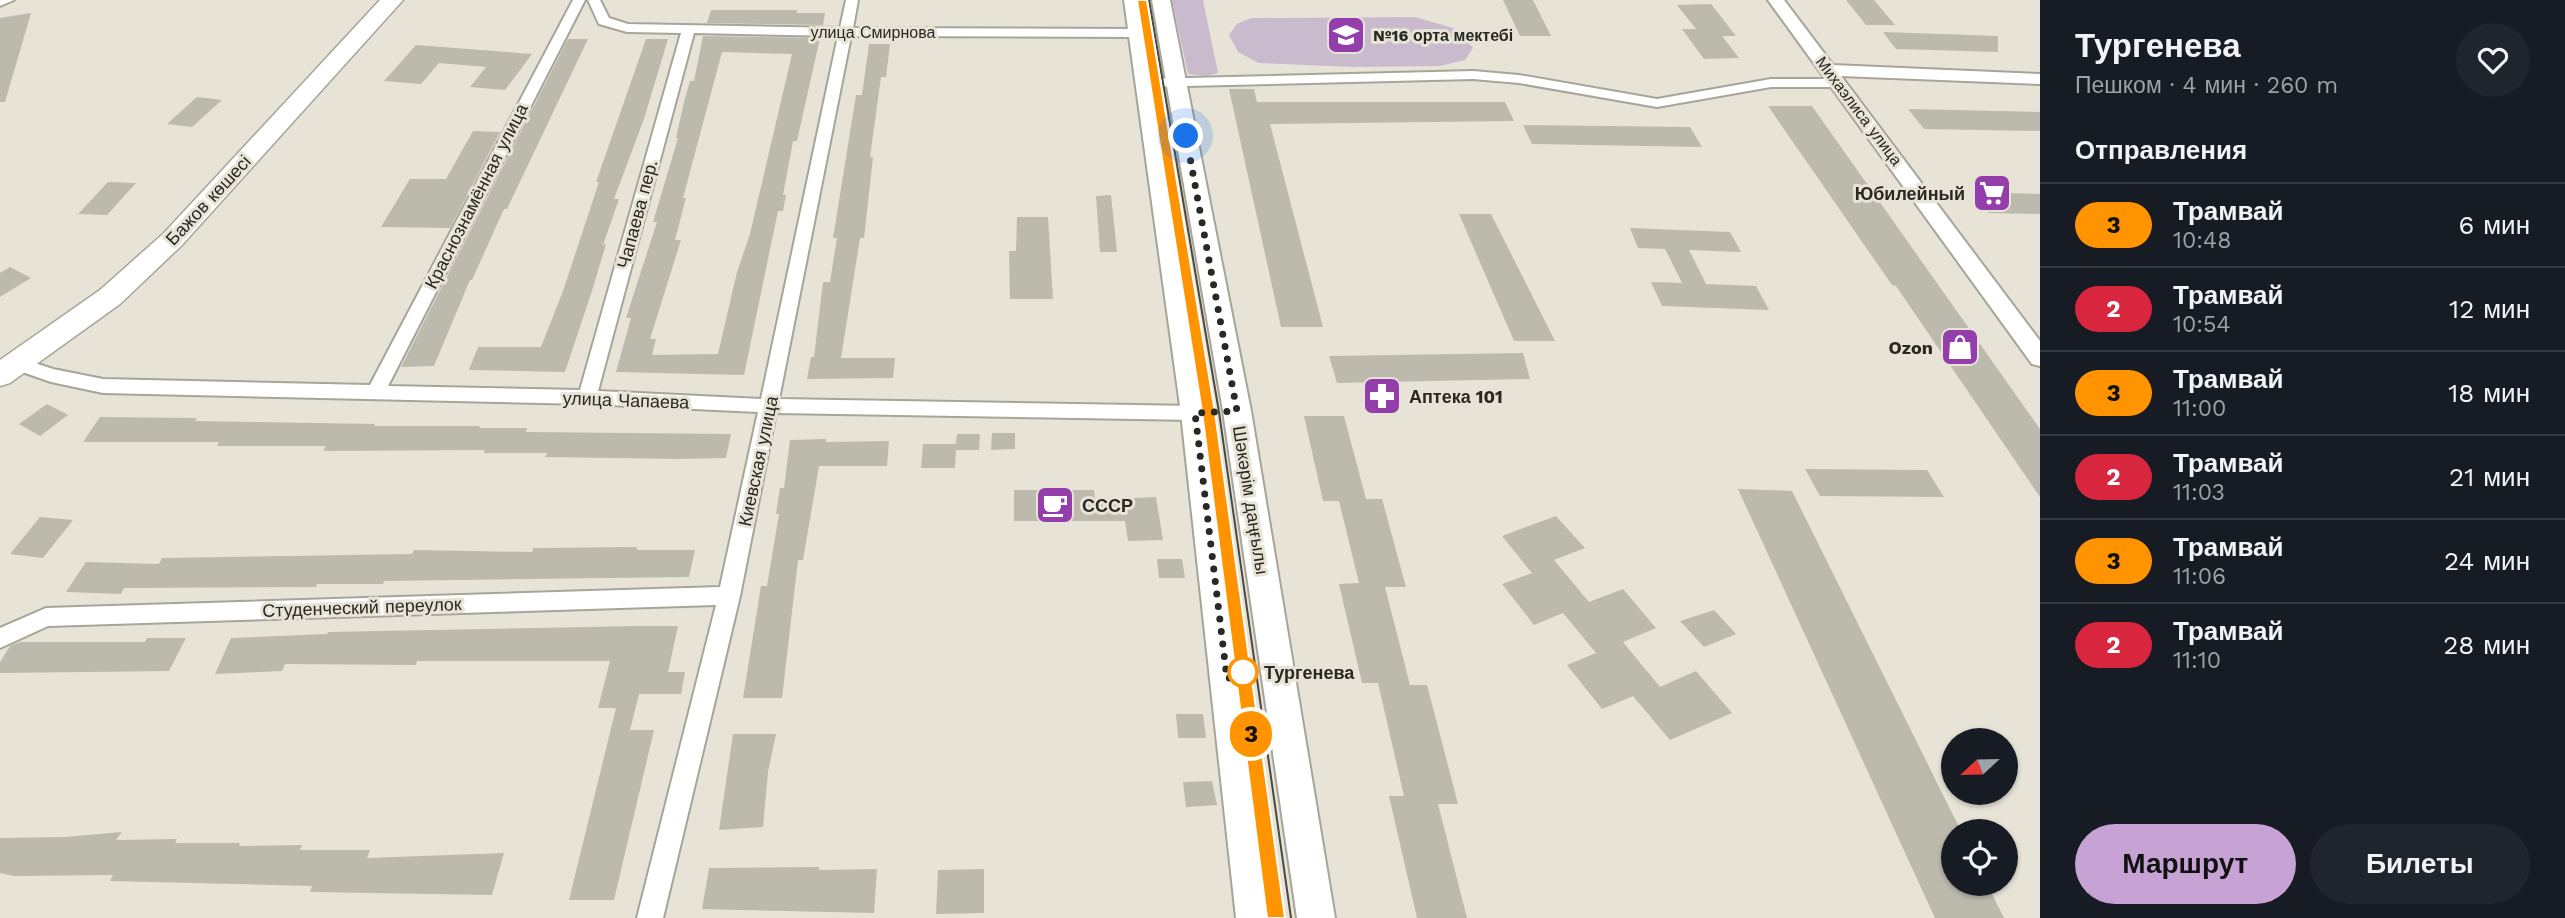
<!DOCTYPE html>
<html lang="ru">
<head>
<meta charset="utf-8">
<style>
	:root { --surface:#171b24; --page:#20242c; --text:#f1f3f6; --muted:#9ea1a6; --line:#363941; --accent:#c7a2d5 }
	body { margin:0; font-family:"Work Sans",sans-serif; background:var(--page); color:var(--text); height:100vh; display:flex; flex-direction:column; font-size:26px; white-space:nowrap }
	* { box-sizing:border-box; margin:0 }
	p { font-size:23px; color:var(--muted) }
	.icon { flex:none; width:38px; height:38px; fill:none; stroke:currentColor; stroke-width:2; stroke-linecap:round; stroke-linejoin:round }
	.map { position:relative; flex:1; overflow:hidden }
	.drawer { display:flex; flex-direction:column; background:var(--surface); width:525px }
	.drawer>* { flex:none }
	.badge { padding:0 14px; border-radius:23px; font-size:24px; line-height:46px }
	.needle { width:46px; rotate:248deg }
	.controls { position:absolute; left:1941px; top:728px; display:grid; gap:14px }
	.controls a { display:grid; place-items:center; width:77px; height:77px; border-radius:50%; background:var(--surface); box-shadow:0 2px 5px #0004; font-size:35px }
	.you { position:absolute; width:35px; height:35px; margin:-18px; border:5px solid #fff; border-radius:50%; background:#1a73e8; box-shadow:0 0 0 10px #1a73e833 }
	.map>.badge { position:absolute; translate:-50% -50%; box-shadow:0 0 0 4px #fff }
	h2 { padding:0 35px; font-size:26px; line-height:63px }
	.round { display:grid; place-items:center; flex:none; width:74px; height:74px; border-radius:37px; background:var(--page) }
	.head { display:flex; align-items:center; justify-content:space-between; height:119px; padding:0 35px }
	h1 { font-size:33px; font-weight:800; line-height:52px }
	.button { display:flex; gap:14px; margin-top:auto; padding:14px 35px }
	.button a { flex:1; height:80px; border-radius:42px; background:var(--accent); color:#111; font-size:28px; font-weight:800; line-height:80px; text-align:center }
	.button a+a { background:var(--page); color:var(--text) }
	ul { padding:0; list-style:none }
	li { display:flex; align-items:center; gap:21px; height:84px; padding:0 35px; border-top:2px solid var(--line) }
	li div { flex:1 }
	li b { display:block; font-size:26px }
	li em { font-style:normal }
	li .badge { min-width:77px; font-weight:700; text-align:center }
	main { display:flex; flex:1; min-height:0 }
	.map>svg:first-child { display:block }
</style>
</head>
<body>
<main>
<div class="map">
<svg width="2040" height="918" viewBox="0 0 2040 918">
	<rect width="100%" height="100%" fill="#e7e4d7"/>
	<g fill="#c9bbcd">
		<polygon points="1172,0 1203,0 1218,73 1207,76 1188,74"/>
		<polygon points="1415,17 1456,29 1473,48 1465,60 1440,66 1354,67 1259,63 1238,52 1229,35 1237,24 1251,18"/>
	</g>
	<g fill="#bcbaad" fill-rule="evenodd">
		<polygon points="1503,0 1533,0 1551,36 1520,36"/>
		<polygon points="1846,0 1874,0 1895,25 1866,25"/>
		<polygon points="1711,4 1736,36 1722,36 1739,58 1704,59 1682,29 1696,29 1677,5"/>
		<polygon points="711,10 797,10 797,13 825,13 823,25 707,23"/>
		<polygon points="31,13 5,102 0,102 0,18"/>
		<polygon points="1883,32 1998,36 1998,52 1896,49"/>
		<path d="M703,36L820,38L797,141H793L783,195H786L783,211H778L744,375L616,372L631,318H626L657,222H653L678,138H676L684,102L690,81H694ZM722,52L792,54L750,234L737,272L718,354L652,355L656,339H650L681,240H675L686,198H683Z"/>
		<polygon points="568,39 588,39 507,209 504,209 472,280 470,280 434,366 401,367"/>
		<polygon points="646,39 668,39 644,119 614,199 619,199 603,245 606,244 592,291 565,372 469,370 478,347 541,347 563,291 599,182 596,182"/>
		<polygon points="869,44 890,44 886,77 881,77 870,157 873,157 864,238 860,238 841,358 895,358 893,378 807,379 811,357 814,357 823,282 830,282 837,238 833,238 856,95 862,95"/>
		<polygon points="416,45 532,54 505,90 470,87 486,67 439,63 421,84 384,81"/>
		<polygon points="1229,89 1254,89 1257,102 1505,102 1514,121 1270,124 1323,327 1281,327"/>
		<polygon points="197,97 222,100 192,127 167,124"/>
		<polygon points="1768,106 1812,106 2040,429 2040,497 1896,286 1892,285"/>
		<polygon points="1908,109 2040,112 2040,131 1924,129"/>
		<polygon points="1523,125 1690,127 1702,147 1532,144"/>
		<polygon points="473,131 500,132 450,228 381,227 410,179 446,179"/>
		<polygon points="108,182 136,183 107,215 78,214"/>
		<polygon points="1972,192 2040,194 2040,214 1988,213"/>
		<polygon points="1111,195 1117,252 1100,252 1096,196"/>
		<polygon points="1459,214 1491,214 1555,341 1514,341"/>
		<polygon points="1017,217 1048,217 1053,299 1010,299 1009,251 1016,251"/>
		<polygon points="1630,228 1730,232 1741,252 1689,250 1706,284 1756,286 1769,310 1662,306 1651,282 1682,283 1665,249 1638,248"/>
		<polygon points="10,267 31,278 0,297 0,273"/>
		<polygon points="1523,353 1530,379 1337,383 1329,356"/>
		<polygon points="47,404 68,415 40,436 19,424"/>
		<polygon points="1304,416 1344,416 1366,499 1382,499 1406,587 1385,587 1410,685 1427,685 1458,804 1438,804 1467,918 1417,918 1389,796 1404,796 1378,683 1362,683 1339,584 1359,583 1339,501 1323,501"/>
		<polygon points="100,417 197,418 195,421 375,424 374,426 480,426 479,428 527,428 526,432 731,434 726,458 679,459 545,457 547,453 484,453 485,450 323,451 326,446 217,446 219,442 83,442"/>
		<polygon points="992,433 1015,433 1015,449 991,450"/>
		<polygon points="957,434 980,434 979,450 956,450 955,468 921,468 923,444 956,444"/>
		<polygon points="826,439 826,442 889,441 887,466 819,466 803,560 798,560 782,698 743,698 761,586 767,586 779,514 776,514 780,488 784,488 790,440"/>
		<polygon points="1805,469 1927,470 1944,497 1820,496"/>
		<polygon points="1738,489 1792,491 1961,831 1953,831 1953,884 1987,884 2004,918 1935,918"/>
		<polygon points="1014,490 1094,490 1095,500 1156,497 1163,540 1128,541 1125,521 1014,521"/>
		<polygon points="1556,516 1585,548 1554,560 1589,602 1623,589 1656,628 1623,642 1660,687 1696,671 1732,713 1670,740 1633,696 1602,709 1567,665 1596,653 1563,613 1534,625 1502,584 1532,573 1502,536"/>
		<polygon points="40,517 73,520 43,558 10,554"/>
		<polygon points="637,547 637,550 695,550 689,577 384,581 383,584 317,584 316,587 124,588 121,594 66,592 86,562 159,564 162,558 412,554 414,550 532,552 533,548"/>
		<polygon points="1157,559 1182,559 1185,578 1159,578"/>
		<polygon points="1714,610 1736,634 1704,647 1680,621"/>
		<polygon points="639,626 678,626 668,672 685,672 681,694 639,694 630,730 654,730 614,900 569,900 616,708 598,708 610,661 417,661 416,665 285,664 282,671 215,674 231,638 327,634 328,632"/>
		<polygon points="147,638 186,638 169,671 0,673 0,662 10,646 20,642 145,642"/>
		<polygon points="1176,714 1203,714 1206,738 1178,738"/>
		<polygon points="733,734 776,734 768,772 763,827 719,830"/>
		<polygon points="1212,781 1217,805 1186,807 1183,782"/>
		<polygon points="122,832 116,840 177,839 175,843 240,843 239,846 302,845 300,850 370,850 367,858 504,853 492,895 310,892 312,886 110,881 113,875 14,876 0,873 0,838 65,837"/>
		<polygon points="819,867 819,870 877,869 874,913 702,909 709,868"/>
		<polygon points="984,869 984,913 936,914 938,870"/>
	</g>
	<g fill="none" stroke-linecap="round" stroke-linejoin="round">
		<defs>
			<g id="minor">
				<polygon points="0,0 14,0 0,6"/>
				<path d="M573,0H585L388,386L580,390L681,33L627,32L599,24L588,0H600L609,18L628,24L840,28L846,0H858L853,28L1138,29L1145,33L1138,37L851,36L779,399L1195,406L1202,408L1204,413L1202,418L1195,420L776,413L740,596L663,918H637L716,605L48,626L0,648V628L46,608L720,587L758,412L587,404L103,393L51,382L11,368L8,363L11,358L17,357L53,369L103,379L370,385ZM694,33L838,36L761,399L598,391Z"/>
				<polygon points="1473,71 1519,75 1657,99 1771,79 1838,79 1845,83 1838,87 1771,87 1657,107 1519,83 1473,79 1145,87 1138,83 1145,79"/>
			</g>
			<polygon id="tertiary" points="1768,0 1784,0 1833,65 2040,74 2040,84 1841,76 2040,341 2040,366 2032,364"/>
			<g id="secondary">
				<polygon points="1124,0 1142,0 1209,413 1274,918 1236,918 1181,413"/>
				<polygon points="1152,0 1170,0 1251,411 1335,918 1297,918 1223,411"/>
			</g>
			<polygon id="primary" points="380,0 403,0 182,245 120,304 10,383 0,386 0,360 100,290 164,233"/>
		</defs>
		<use href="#minor" stroke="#a7a598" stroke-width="4"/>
		<use href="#tertiary" stroke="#a7a598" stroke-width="4"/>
		<use href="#secondary" stroke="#a7a598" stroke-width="4"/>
		<use href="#primary" stroke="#a7a598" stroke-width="3"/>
		<use href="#minor" fill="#fff" fill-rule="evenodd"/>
		<use href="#tertiary" fill="#fff" fill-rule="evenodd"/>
		<use href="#secondary" fill="#fff" fill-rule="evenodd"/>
		<use href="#primary" fill="#fff" fill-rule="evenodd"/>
		<g stroke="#4a4842" stroke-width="2">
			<polyline points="1149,0 1219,412 1291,918"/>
			<polyline points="1215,460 1276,918"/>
		</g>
	</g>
	<polygon fill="#ff9300" stroke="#fff" stroke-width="2" points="1137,0 1147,0 1215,412 1285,918 1267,918 1202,412"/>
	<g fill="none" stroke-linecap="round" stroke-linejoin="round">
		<polyline stroke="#292823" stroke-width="7" stroke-dasharray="0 12.6" points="1186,136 1237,411 1195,413 1227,679 1243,672"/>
	</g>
	<defs>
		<symbol id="school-square" viewBox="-11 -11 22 22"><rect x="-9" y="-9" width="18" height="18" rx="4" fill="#943eac" stroke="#e7e4d7"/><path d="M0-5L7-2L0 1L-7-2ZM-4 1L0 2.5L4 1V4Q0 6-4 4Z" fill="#fff"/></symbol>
		<symbol id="supermarket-square" viewBox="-11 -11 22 22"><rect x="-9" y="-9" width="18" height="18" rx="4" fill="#943eac" stroke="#e7e4d7"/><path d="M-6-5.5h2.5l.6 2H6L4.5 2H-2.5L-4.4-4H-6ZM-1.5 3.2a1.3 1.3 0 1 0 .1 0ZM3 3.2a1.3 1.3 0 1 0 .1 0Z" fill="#fff"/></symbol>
		<symbol id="shop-square" viewBox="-11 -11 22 22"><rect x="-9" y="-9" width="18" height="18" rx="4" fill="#943eac" stroke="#e7e4d7"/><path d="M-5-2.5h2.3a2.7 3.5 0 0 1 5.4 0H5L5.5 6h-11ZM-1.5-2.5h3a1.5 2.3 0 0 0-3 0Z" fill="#fff"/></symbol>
		<symbol id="pharmacy-square" viewBox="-11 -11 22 22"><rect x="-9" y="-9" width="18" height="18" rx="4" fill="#943eac" stroke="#e7e4d7"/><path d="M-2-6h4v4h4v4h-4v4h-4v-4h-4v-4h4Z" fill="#fff"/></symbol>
		<symbol id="cafe-square" viewBox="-11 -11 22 22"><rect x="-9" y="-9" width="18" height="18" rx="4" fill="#943eac" stroke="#e7e4d7"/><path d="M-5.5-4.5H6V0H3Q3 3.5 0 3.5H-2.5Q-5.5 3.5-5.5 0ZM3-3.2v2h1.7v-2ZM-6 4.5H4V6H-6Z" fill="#fff"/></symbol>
	</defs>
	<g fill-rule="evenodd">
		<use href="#school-square" x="1324" y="13" width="44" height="44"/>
		<use href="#supermarket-square" x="1970" y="171" width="44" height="44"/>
		<use href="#shop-square" x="1938" y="325" width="44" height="44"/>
		<use href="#pharmacy-square" x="1360" y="374" width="44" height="44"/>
		<use href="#cafe-square" x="1033" y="483" width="44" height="44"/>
	</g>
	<circle fill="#fff" stroke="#ff9300" stroke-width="3.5" cx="1243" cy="672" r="14"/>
	<g text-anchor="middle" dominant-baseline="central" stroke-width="6" stroke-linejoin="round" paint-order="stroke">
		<g font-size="16" fill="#292823" stroke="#e7e4d7">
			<text x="873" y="32">улица Смирнова</text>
			<text transform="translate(1859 111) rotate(53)">Михаэлиса улица</text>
		</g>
		<g font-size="16" font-weight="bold" fill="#292823" stroke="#e7e4d7" text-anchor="start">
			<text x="1373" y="35">№16 орта мектебі</text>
		</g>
		<g font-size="18" font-weight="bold" fill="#292823" stroke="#e7e4d7" text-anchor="end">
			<text x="1965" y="193">Юбилейный</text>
			<text x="1933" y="347">Ozon</text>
			<text x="1409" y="396" text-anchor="start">Аптека 101</text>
			<text x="1082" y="505" text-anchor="start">СССР</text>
		</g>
		<g font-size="18" fill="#292823" stroke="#e7e4d7">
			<text transform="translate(476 196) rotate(-63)">Краснознамённая улица</text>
			<text transform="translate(208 200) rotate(-47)">Бажов көшесі</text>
			<text transform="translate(637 214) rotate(-75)">Чапаева пер.</text>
			<text transform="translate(626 400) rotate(2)">улица Чапаева</text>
			<text transform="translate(758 461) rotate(-78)">Киевская улица</text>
			<text transform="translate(1251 500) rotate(81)">Шәкәрім даңғылы</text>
			<text transform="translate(362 607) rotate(-2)">Студенческий переулок</text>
		</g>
		<g font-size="18" font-weight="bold" fill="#292823" stroke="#e7e4d7" text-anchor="start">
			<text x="1264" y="672">Тургенева</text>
		</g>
	</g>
</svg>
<div class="controls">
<a><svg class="needle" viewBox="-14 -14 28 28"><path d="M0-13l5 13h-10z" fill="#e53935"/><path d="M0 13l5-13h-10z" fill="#9ea1a6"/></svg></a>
<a><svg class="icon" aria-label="locate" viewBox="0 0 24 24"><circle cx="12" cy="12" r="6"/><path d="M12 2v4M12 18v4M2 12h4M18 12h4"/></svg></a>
</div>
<div class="you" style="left:1186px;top:136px"></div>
<b class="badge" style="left:1251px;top:734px;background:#ff9300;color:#111">3</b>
</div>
<section class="drawer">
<div class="head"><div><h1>Тургенева</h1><p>Пешком · 4 мин · 260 m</p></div><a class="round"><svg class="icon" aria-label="heart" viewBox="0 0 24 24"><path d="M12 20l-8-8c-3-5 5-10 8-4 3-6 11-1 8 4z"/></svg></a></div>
<h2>Отправления</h2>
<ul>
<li><span class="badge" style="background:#ff9300;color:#111">3</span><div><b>Трамвай</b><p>10:48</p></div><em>6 мин</em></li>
<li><span class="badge" style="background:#d7263d;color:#fff">2</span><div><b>Трамвай</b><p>10:54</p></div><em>12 мин</em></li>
<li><span class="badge" style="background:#ff9300;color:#111">3</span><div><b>Трамвай</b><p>11:00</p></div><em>18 мин</em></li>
<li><span class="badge" style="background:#d7263d;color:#fff">2</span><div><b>Трамвай</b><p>11:03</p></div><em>21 мин</em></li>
<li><span class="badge" style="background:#ff9300;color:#111">3</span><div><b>Трамвай</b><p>11:06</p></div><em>24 мин</em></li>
<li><span class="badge" style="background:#d7263d;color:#fff">2</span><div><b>Трамвай</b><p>11:10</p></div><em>28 мин</em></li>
</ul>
<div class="button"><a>Маршрут</a><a>Билеты</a></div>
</section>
</main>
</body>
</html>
